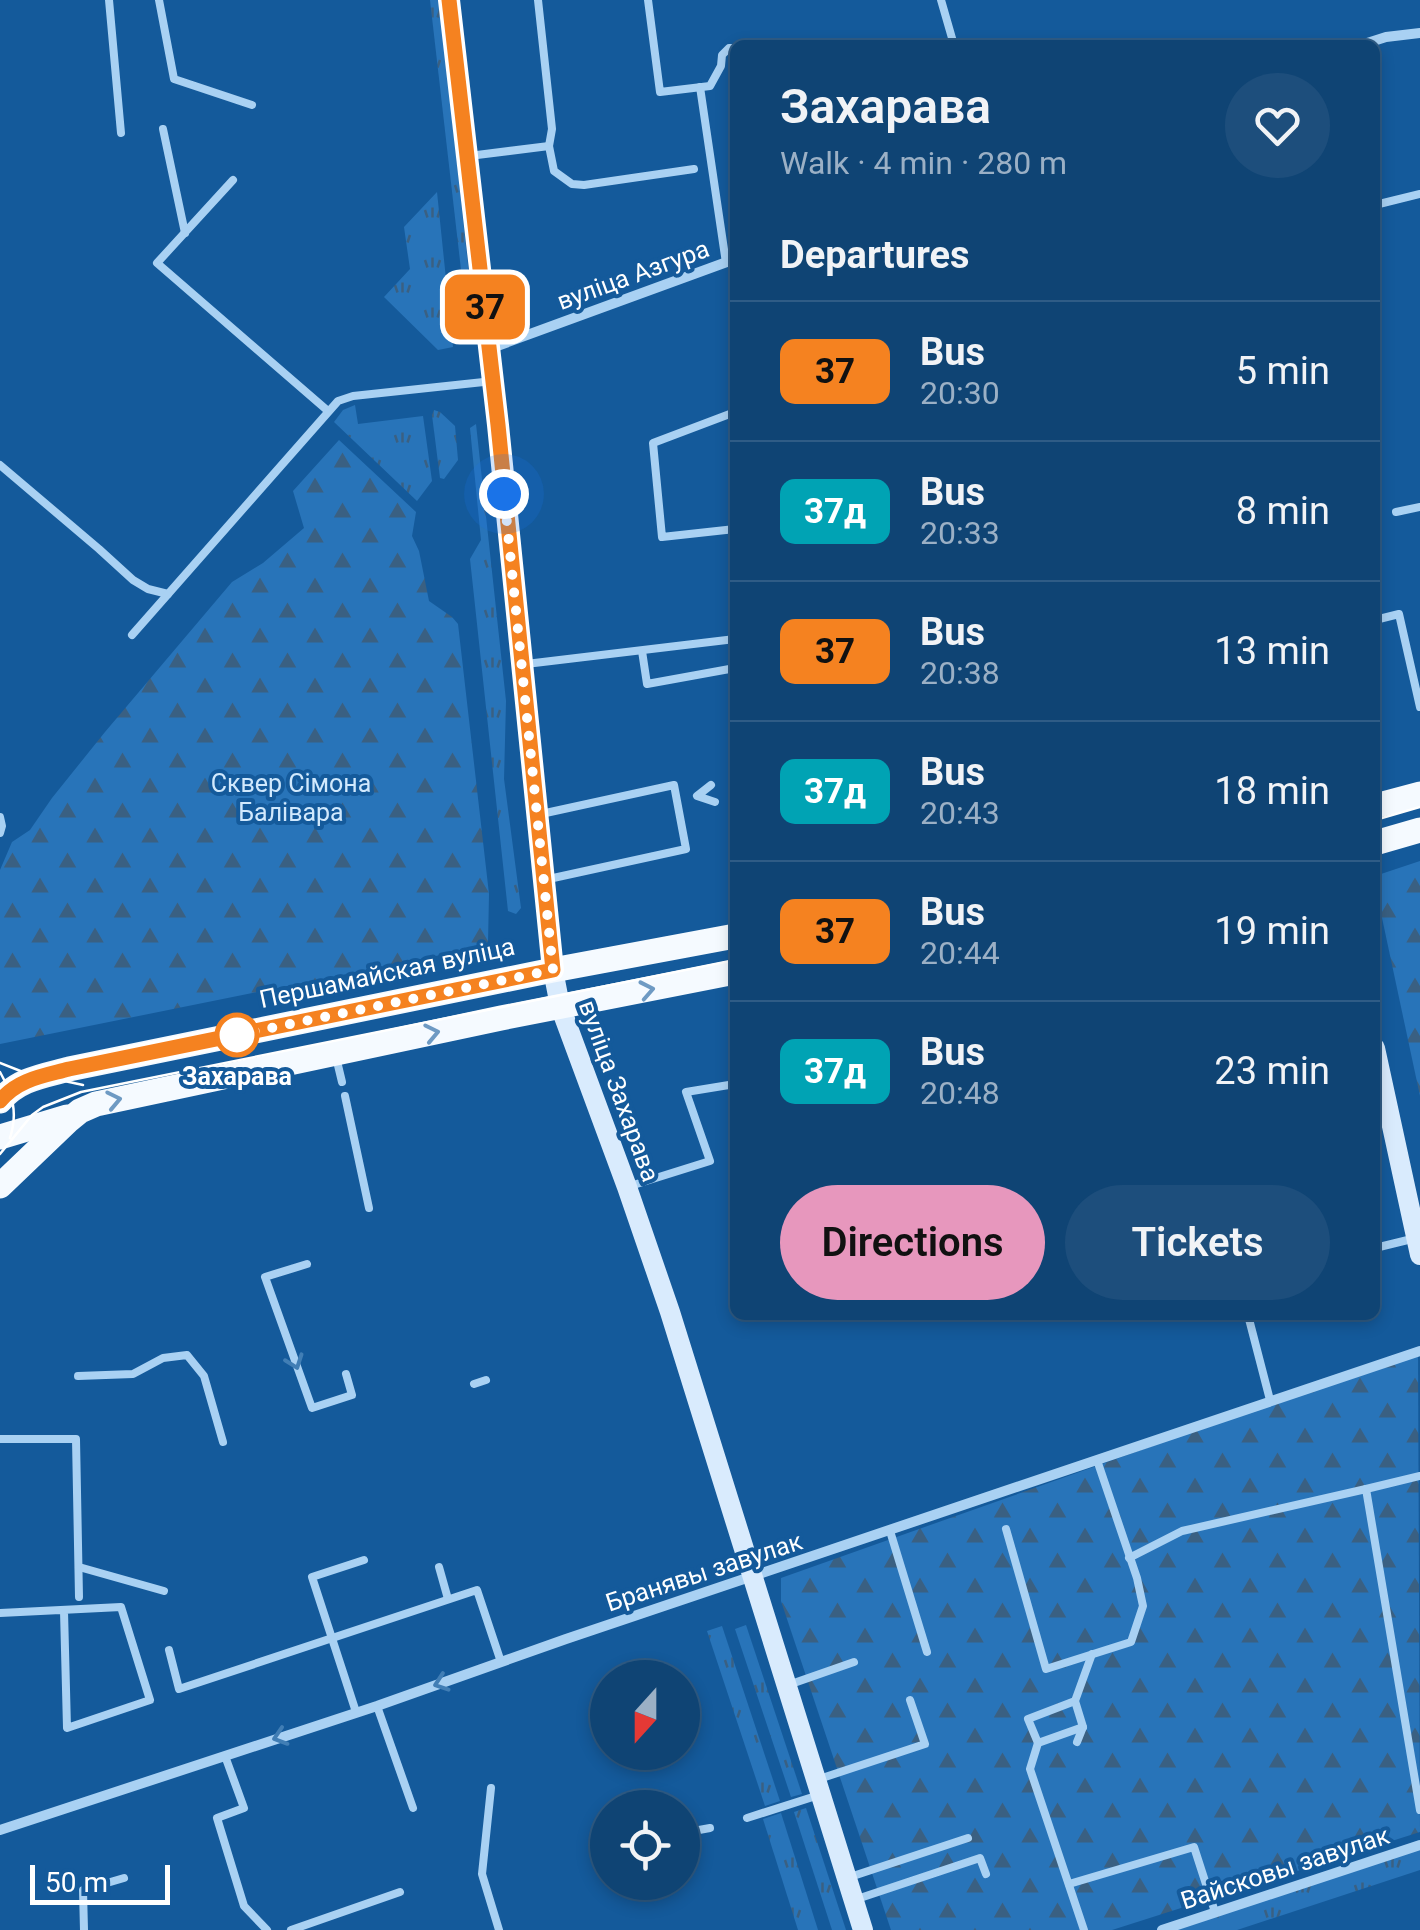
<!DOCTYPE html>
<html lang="en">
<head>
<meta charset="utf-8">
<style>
	:root { --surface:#0f4474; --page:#1d4e7c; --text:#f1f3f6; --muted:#9bb0c5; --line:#2f5c86; --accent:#e797bd }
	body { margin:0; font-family:Roboto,sans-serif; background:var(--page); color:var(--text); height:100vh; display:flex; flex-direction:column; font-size:38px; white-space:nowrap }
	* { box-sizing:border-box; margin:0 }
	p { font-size:32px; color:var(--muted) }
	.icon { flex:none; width:55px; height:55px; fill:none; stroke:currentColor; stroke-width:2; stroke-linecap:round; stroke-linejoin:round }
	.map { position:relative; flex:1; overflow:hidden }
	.panel { position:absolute; left:730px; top:40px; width:650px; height:1280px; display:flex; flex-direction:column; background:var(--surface); border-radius:15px; box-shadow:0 5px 15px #0003,0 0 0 2px var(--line) }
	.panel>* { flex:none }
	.badge { padding:0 20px; border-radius:15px; font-size:35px; line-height:65px }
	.needle { width:65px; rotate:201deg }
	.fabs { position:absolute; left:590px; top:1660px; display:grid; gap:20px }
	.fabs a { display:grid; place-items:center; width:110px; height:110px; border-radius:50%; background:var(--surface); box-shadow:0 5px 15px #0003,0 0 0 2px var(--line); font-size:50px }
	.scale { position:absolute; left:30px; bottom:25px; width:140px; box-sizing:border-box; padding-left:10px; border:5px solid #fff; border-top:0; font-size:28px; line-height:35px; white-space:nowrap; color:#fff; -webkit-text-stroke:8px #145a9b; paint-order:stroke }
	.you { position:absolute; width:50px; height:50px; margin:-25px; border:8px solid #fff; border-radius:50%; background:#1a73e8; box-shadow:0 0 0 15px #1a73e833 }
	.map>.badge { position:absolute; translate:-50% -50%; box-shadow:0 0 0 5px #fff }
	h2 { padding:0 50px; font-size:38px; line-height:90px }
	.round { display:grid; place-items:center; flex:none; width:105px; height:105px; border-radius:52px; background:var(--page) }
	.head { display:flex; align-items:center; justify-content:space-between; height:170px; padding:0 50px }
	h1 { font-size:48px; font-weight:600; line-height:75px }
	.primary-button { display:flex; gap:20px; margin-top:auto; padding:20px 50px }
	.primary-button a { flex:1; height:115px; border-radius:60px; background:var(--accent); color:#111; font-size:40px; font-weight:600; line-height:115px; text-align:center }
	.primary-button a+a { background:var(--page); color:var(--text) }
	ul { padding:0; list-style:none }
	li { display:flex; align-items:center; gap:30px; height:140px; padding:0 50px; border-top:2px solid var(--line) }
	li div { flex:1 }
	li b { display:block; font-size:38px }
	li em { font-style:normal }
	li .badge { min-width:110px; font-weight:700; text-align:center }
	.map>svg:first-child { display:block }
</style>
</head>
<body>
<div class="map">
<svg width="1420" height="1930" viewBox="0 0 1420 1930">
	<defs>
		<pattern id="grass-tufts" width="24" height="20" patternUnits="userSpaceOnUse" patternTransform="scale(2.5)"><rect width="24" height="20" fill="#2874b9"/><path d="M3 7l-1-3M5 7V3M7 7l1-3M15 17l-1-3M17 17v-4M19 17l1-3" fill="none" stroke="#3a6082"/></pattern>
		<pattern id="forest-firs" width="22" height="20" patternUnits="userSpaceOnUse" patternTransform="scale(2.5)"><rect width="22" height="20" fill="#2874b9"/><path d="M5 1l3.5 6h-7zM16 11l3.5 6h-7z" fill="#3a6082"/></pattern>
	</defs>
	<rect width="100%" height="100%" fill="#145a9b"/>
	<g fill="url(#grass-tufts)">
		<polygon points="430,0 439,0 473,311 466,313"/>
		<polygon points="437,192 453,347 438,350 384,297 410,269 404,227"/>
		<polygon points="355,405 358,424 423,416 432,481 417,501 334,422 343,410"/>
		<polygon points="434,410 440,412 455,426 458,460 444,479 440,478 432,415"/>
		<polygon points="476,424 506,701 504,779 521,908 516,914 508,911 470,559 481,540 470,428"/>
		<polygon points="746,1625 802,1794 791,1797 735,1629"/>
		<polygon points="722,1626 780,1801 765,1806 707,1631"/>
		<polygon points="806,1808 846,1930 832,1930 794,1812"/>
		<polygon points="781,1813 818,1930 798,1930 763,1819"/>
		<polygon points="1420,1849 1420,1870 1237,1930 1173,1930"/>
	</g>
	<g fill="url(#forest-firs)">
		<polygon points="339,440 416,512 412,536 419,551 429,601 452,617 458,624 489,894 488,942 480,947 0,1044 0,870 12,842 30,830 52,798 105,732 232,582 263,563 304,528 293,491"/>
		<polygon points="1420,861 1420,1096 1375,885 1375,876"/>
		<polygon points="1418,1352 1420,1832 1112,1930 891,1930 781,1601 781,1578"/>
	</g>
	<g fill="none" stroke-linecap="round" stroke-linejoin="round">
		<g stroke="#a9d1f3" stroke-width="8">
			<polyline points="109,0 121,133"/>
			<polyline points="159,0 174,79 252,105"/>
			<polyline points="538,0 552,129 549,146 554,171 572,184 584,185 694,169"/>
			<polyline points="648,0 660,92 710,86 721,66 722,55 729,48 735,48"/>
			<polyline points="941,0 954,45"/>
			<polyline points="700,87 726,263"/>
			<polyline points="163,129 185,233"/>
			<polyline points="469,156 549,146"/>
			<polyline points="233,180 157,263 328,411"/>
			<polyline points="1375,205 1420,194"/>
			<polyline points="735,412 653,443 662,537 735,529"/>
			<polyline points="0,465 99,549 133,580 148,589 168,594"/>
			<polyline points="1396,512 1420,507"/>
			<polyline points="1375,620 1399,614 1420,707"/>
			<polyline points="132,635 338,401 353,396 493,381"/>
			<polyline points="642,651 647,684 735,668"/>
			<polyline points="526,664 735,639"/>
			<polyline points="711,785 697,796 715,802"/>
			<polyline points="541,814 674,785 686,849 544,880"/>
			<polyline points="0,817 2,826 0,833"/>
			<polyline points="336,1057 342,1082"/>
			<polyline points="345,1096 369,1208"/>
			<polyline points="627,1187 710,1161 686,1092 735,1084"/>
			<polyline points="1375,1248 1416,1238"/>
			<polyline points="307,1264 265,1277 312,1408 352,1395 346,1374"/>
			<polyline points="1245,1315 1249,1319 1270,1400"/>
			<polyline points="78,1376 133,1374 163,1358 187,1355 204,1376 223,1442"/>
			<polyline points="474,1384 486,1380"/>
			<polyline points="0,1439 76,1439 79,1597"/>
			<polyline points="1366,1489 1420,1476"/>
			<polyline points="1006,1529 1046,1669 1131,1642 1143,1606 1137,1578 1097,1460"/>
			<polyline points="890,1531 927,1652"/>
			<polyline points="1129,1558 1182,1531 1366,1489 1420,1810"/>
			<polyline points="79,1567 164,1591"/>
			<polyline points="439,1567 448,1599"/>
			<polyline points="0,1613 121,1607 150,1700 67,1728 64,1611"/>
			<polyline points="169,1650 179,1689 477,1590 501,1662"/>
			<polyline points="791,1684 854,1662"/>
			<polyline points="1075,1701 1028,1719 1038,1743 1083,1727"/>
			<polyline points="377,1706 413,1808"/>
			<polyline points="356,1712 312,1577 364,1560"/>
			<polyline points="1077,1742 1083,1727 1075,1701 1092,1654"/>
			<polyline points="1038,1743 1030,1769 1084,1930"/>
			<polyline points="225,1756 244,1808 217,1818 244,1906 267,1930"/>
			<polyline points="816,1780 925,1744 910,1700"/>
			<polyline points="491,1788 482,1874 499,1930"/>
			<polyline points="747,1818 819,1795"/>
			<polyline points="699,1830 710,1828"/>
			<polyline points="847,1878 968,1838"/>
			<polyline points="1069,1884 1194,1847 1215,1912"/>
			<polyline points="854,1900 980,1858 986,1874"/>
			<polyline points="84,1930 83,1890 124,1878"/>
			<polyline points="291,1930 400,1892"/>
		</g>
		<g stroke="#a9d1f3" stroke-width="10">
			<polyline points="1361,45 1386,37 1420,33"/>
			<polyline points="489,349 735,259"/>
			<polyline points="0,1830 377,1706 566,1639 1420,1351"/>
			<polyline points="1162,1930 1420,1845"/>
		</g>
		<g stroke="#d9ebfd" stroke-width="20">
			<polyline points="449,0 498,425 553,970 560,1006 627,1187 670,1312 863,1930"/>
			<polyline points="1375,1048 1420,1255"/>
		</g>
		<g stroke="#f5faff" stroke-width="25">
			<polyline points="1375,806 1420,794"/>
			<polyline points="1375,843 1420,830"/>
			<path d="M0,1101C18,1079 43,1076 69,1069L553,970L735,936"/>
			<polyline points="0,1137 67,1117"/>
			<polyline points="0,1186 69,1120 80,1111 96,1104 501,1018 735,972"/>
		</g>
		<g stroke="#fff" stroke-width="2.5">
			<polyline points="1375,820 1420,807"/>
			<polyline points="0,1063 23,1072 83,1085"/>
			<path d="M0,1072C13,1095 18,1113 10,1138"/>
			<polyline points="0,1154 32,1115 43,1107 81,1092 735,960"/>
		</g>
	</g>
	<defs><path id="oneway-chevron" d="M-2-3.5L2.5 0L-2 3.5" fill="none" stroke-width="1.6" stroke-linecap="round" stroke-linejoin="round" transform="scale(2.5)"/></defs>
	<g stroke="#6e9ac3">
		<use href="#oneway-chevron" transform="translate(647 990) rotate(-11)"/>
		<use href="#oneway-chevron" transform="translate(432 1033) rotate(-12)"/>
		<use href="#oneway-chevron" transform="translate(114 1100) rotate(-12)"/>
	</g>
	<g stroke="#417eb5">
		<use href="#oneway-chevron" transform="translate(295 1362) rotate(70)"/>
		<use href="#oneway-chevron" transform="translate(441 1683) rotate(161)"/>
		<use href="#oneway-chevron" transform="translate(280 1737) rotate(162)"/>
	</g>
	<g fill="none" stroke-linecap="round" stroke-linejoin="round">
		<defs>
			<path id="line" d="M0,1101C18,1079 43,1076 69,1069L553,970L498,425L449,0"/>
		</defs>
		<use href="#line" stroke="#fff" stroke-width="22"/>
		<use href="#line" stroke="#f58220" stroke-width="15"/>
		<polyline stroke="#fff" stroke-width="10" stroke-dasharray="0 18" points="237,1035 553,970 504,494"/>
	</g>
	<circle fill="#fff" stroke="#f58220" stroke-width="5" cx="237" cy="1035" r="20"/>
	<g text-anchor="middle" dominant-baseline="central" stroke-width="8" stroke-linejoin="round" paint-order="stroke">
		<g font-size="25" fill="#fff" stroke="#145a9b">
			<text transform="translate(633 275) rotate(-20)">вуліца Азгура</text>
			<text transform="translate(387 973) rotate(-12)">Першамайская вуліца</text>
			<text transform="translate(619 1091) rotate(70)">вуліца Захарава</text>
			<text transform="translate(704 1572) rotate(-18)">Бранявы завулак</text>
			<text transform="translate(1285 1868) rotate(-18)">Вайсковы завулак</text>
		</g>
		<g font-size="25" fill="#d1e9fd" stroke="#145a9b">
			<text x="291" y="783">Сквер Сімона<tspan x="291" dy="29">Балівара</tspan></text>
		</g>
		<g font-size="25" font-weight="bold" fill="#fff" stroke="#145a9b">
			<text x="237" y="1076">Захарава</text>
		</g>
	</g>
</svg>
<div class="fabs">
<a><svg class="needle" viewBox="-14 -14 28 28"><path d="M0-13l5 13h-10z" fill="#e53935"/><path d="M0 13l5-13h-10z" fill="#9bb0c5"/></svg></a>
<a><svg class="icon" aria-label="locate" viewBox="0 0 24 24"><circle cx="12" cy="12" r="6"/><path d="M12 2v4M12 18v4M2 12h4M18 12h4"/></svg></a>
</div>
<div class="scale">50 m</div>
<div class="you" style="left:504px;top:494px"></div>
<b class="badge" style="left:485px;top:307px;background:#f58220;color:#111">37</b>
<section class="panel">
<div class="head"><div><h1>Захарава</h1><p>Walk · 4 min · 280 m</p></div><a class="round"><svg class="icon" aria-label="heart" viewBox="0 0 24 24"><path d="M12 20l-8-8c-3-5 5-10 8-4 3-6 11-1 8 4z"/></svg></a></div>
<h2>Departures</h2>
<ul>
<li><span class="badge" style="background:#f58220;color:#111">37</span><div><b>Bus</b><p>20:30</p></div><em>5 min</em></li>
<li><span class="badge" style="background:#00a3b4;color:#fff">37д</span><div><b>Bus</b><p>20:33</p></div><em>8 min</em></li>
<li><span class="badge" style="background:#f58220;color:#111">37</span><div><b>Bus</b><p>20:38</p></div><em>13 min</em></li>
<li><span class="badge" style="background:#00a3b4;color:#fff">37д</span><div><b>Bus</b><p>20:43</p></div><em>18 min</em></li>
<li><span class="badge" style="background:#f58220;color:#111">37</span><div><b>Bus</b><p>20:44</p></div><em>19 min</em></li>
<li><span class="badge" style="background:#00a3b4;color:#fff">37д</span><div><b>Bus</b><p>20:48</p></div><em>23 min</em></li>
</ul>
<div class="primary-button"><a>Directions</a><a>Tickets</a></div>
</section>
</div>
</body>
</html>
